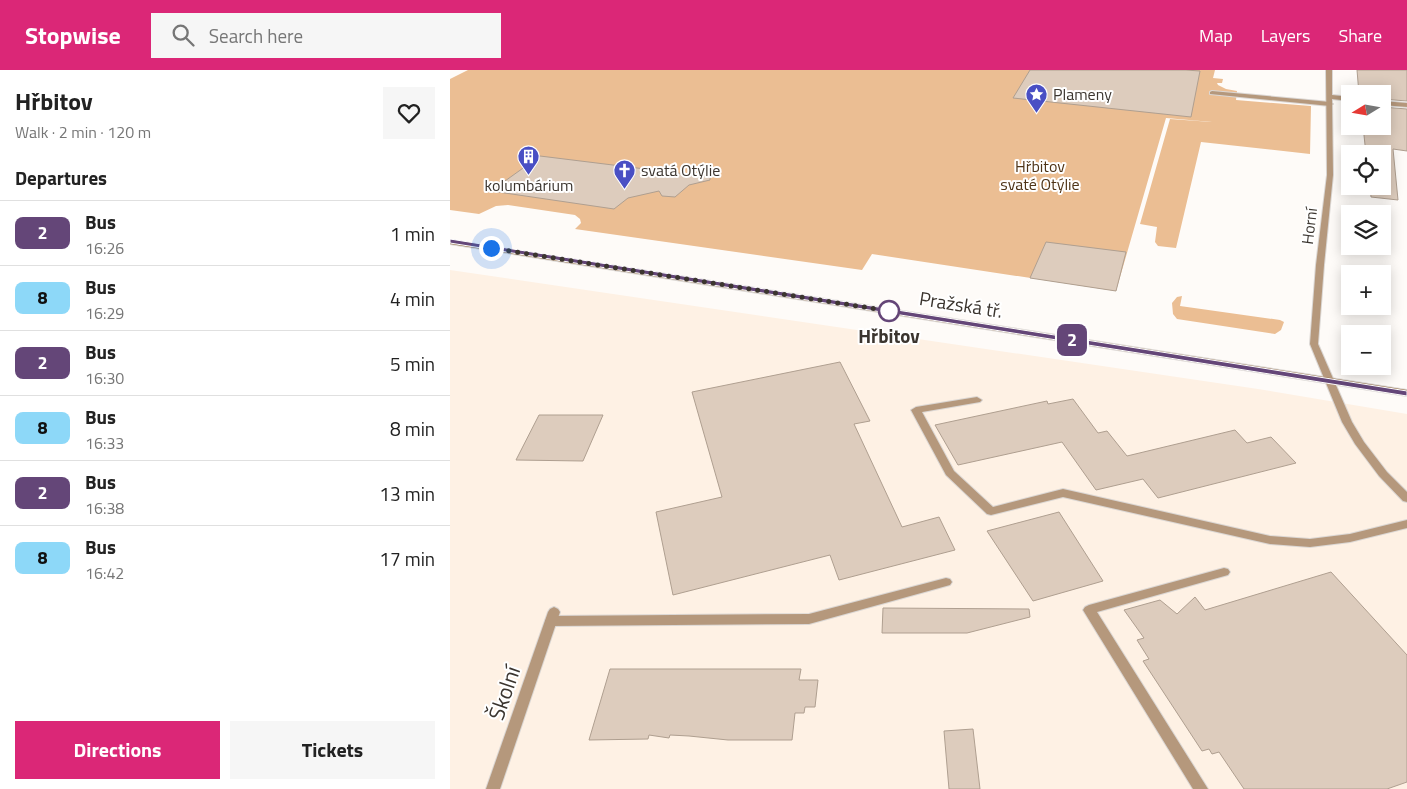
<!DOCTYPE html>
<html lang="en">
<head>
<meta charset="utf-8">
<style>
	:root { --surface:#fff; --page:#f6f6f6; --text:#222; --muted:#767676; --line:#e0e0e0; --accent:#db2777 }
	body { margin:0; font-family:"Titillium Web",sans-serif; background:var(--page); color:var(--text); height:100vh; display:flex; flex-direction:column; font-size:19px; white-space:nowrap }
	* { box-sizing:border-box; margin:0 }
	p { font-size:16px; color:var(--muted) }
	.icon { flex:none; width:28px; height:28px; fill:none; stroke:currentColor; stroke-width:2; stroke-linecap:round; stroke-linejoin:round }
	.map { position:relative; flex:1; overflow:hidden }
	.side { display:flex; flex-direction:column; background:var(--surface); width:450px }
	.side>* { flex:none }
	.badge { padding:0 10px; border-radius:8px; font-size:18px; line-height:32px }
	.needle { width:32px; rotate:259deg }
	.controls { position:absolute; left:891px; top:15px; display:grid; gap:10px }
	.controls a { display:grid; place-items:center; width:50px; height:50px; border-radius:0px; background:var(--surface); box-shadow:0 2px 12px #0003; font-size:25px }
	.you { position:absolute; width:25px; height:25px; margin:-12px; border:4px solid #fff; border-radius:50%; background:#1a73e8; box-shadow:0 0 0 8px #1a73e833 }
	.map>.badge { position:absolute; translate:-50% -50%; box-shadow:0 0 0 2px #fff }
	h2 { padding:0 15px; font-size:19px; line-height:45px }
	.round { display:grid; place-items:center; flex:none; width:52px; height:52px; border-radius:0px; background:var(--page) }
	.headline { display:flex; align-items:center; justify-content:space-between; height:85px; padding:0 15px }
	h1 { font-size:24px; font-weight:700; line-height:38px }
	.cta { display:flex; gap:10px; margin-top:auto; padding:10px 15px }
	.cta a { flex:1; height:58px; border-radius:0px; background:var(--accent); color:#fff; font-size:20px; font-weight:700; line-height:58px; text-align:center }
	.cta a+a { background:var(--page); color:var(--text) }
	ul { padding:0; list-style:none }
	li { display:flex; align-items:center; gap:15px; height:65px; padding:0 15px; border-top:1px solid var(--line) }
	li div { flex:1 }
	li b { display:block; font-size:19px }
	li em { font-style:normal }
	li .badge { min-width:55px; font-weight:700; text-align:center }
	header { display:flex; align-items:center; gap:30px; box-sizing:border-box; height:70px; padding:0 25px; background:var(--accent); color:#fff }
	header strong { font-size:24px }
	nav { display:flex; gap:28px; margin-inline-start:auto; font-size:18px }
	.search { width:350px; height:45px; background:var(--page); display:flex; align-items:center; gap:12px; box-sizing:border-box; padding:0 18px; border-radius:0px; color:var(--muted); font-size:19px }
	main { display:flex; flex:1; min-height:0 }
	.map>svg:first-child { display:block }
</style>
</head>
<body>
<header>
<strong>Stopwise</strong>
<div class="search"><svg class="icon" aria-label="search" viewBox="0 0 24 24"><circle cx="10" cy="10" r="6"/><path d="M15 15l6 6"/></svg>Search here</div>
<nav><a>Map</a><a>Layers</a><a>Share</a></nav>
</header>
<main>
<section class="side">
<div class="headline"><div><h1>Hřbitov</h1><p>Walk · 2 min · 120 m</p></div><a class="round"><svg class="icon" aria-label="heart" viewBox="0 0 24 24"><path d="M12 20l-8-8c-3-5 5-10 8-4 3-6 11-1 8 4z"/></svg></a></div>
<h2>Departures</h2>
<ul>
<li><span class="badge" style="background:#644678;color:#fff">2</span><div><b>Bus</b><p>16:26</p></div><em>1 min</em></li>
<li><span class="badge" style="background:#8dd8f8;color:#111">8</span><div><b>Bus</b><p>16:29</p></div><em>4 min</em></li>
<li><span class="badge" style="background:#644678;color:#fff">2</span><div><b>Bus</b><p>16:30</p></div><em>5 min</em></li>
<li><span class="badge" style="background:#8dd8f8;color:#111">8</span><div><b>Bus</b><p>16:33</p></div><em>8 min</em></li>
<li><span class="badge" style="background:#644678;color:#fff">2</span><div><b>Bus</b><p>16:38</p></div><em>13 min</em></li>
<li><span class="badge" style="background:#8dd8f8;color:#111">8</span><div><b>Bus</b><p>16:42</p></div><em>17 min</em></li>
</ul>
<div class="cta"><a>Directions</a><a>Tickets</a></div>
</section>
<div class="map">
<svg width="957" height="719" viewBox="0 0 957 719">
	<rect width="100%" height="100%" fill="#fefbf8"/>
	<polygon fill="#fef1e4" points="0,200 808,319 957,344 957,719 0,719"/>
	<g fill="#ebbe93">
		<polygon points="18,0 765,0 763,8 773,9 772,13 767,13 768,15 776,19 787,21 786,30 861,36 860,84 751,72 726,178 708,176 705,172 707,157 690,154 720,49 762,52 716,48 666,221 422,184 412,200 125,159 131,153 130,149 125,145 58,135 46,136 29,144 0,140 0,9"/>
		<polygon points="732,226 730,236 830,250 834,252 831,260 825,264 727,249 723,244 722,233 727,227"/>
	</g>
	<g fill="#ddccbd" stroke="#af9f90">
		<polygon points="580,0 736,0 750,1 741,47 563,28"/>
		<polygon points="907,0 957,0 957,31 932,29 932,24 909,24"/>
		<polygon points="932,37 957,39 957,81 943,79 948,130 921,127 920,116 932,116 932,84 916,84 913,56 932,56"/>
		<polygon points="90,86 260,107 260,110 239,115 225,127 212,126 209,121 178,128 164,139 41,121"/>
		<polygon points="596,172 676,182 666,221 580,208"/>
		<polygon points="390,292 420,351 404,354 452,457 489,447 505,480 389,510 380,485 223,525 206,442 272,427 242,322"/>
		<polygon points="623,329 648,363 657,361 677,386 785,360 797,373 821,367 846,393 708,428 693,409 646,420 612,372 508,395 485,355 597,331 598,334"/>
		<polygon points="89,345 153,345 133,391 66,390"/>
		<polygon points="609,442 653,511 583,531 537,461"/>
		<polygon points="881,502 957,585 957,712 937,719 794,719 769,682 762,684 759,679 752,681 693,591 699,589 687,570 694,568 674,540 710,530 727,544 745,527 755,540"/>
		<polygon points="433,538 579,539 580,547 517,563 432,563"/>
		<polygon points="160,599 351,599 349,610 368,610 365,637 355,637 354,643 345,643 342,670 278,670 239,666 220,665 219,668 199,665 198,669 139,670"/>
		<polygon points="523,659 530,719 499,719 494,661"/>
	</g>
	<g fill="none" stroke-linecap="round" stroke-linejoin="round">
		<defs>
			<g id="service">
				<polygon points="762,21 880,32 883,34 880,36 760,24 760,22"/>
				<polygon points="527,327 532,330 530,332 472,342 504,401 543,437 613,419 820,466 860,469 900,464 957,450 957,458 900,472 860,477 820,474 613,427 541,445 537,444 496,405 461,340 466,337"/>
				<polygon points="774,498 778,499 780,502 778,505 647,542 758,719 743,719 633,540 635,537 639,535"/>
				<polygon points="496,508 500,509 502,512 500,515 359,554 101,556 97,554 95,551 97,548 101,546 359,544"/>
			</g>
			<g id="minor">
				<polygon points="876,0 882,0 882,25 900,27 900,31 882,29 883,105 874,195 868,274 902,352 914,372 937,402 957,422 957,432 953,431 929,406 905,374 892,352 860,274 866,195 877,105"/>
				<polygon points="932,31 957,33 957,37 932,35"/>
				<polygon points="104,537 108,539 110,542 50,719 36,719 98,542 100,539"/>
			</g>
			<polygon id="secondary" points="0,170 957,320 957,326 0,174"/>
		</defs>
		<use href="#service" stroke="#dbd7d4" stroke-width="2"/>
		<use href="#minor" stroke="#dbd7d4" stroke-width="2"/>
		<use href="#secondary" stroke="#dbd7d4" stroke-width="2"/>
		<use href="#service" fill="#b5987c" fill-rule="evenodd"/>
		<use href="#minor" fill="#b5987c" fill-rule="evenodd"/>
		<use href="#secondary" fill="#91683e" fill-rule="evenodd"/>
	</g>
	<polygon fill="#644678" stroke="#fff" points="0,169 957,321 957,326 0,173"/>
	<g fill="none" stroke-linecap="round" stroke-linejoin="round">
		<polyline stroke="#3b352f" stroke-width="5" stroke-dasharray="0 9" points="41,178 439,241"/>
	</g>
	<defs>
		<symbol id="sight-pin" viewBox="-11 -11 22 30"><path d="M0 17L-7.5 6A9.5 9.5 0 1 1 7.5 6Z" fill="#494fc4" stroke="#fff"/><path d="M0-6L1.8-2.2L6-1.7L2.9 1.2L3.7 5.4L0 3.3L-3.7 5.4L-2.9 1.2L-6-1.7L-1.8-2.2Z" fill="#fff"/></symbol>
		<symbol id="building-pin" viewBox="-11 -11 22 30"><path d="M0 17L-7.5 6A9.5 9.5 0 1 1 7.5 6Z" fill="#494fc4" stroke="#fff"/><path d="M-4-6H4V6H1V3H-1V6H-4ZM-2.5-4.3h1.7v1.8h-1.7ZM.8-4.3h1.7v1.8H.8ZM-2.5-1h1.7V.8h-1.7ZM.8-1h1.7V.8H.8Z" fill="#fff"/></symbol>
		<symbol id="church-pin" viewBox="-11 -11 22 30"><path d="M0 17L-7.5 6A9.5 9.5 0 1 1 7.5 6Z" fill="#494fc4" stroke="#fff"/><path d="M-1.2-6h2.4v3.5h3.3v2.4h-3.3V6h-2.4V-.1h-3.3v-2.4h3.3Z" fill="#fff"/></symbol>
	</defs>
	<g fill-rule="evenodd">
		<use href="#sight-pin" x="574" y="12" width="25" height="34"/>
		<use href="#building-pin" x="66" y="74" width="25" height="34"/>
		<use href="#church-pin" x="162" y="88" width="25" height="34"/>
	</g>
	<circle fill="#fff" stroke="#644678" stroke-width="2.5" cx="439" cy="241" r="10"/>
	<g text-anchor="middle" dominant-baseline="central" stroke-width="4" stroke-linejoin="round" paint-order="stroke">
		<g font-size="16" fill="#3b352f" stroke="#fff" text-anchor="start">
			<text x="603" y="24">Plameny</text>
			<text x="191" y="100">svatá Otýlie</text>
			<text x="79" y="115" text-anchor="middle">kolumbárium</text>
		</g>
		<g font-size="16" fill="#4f3417" stroke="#fff">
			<text x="590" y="96">Hřbitov<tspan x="590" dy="18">svaté Otýlie</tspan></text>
		</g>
		<g font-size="16" fill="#3b352f" stroke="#fff">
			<text transform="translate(859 156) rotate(-83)">Horní</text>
		</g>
		<g font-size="19" fill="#3b352f" stroke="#fff">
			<text transform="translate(511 234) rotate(9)">Pražská tř.</text>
		</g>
		<g font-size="19" font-weight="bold" fill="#3b352f" stroke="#fff">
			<text x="439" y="265">Hřbitov</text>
		</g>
		<g font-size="22" fill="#3b352f" stroke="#fff">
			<text transform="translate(54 623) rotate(-71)">Školní</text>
		</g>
	</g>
</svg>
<div class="controls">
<a><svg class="needle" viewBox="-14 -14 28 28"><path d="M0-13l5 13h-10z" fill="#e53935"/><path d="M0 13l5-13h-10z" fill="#767676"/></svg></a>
<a><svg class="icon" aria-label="locate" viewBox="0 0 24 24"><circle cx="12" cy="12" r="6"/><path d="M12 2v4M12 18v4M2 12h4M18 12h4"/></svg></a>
<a><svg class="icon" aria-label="layers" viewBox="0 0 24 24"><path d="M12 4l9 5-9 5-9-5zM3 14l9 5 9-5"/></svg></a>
<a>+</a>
<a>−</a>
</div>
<div class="you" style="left:41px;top:178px"></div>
<b class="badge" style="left:622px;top:270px;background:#644678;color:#fff">2</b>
</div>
</main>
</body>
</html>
